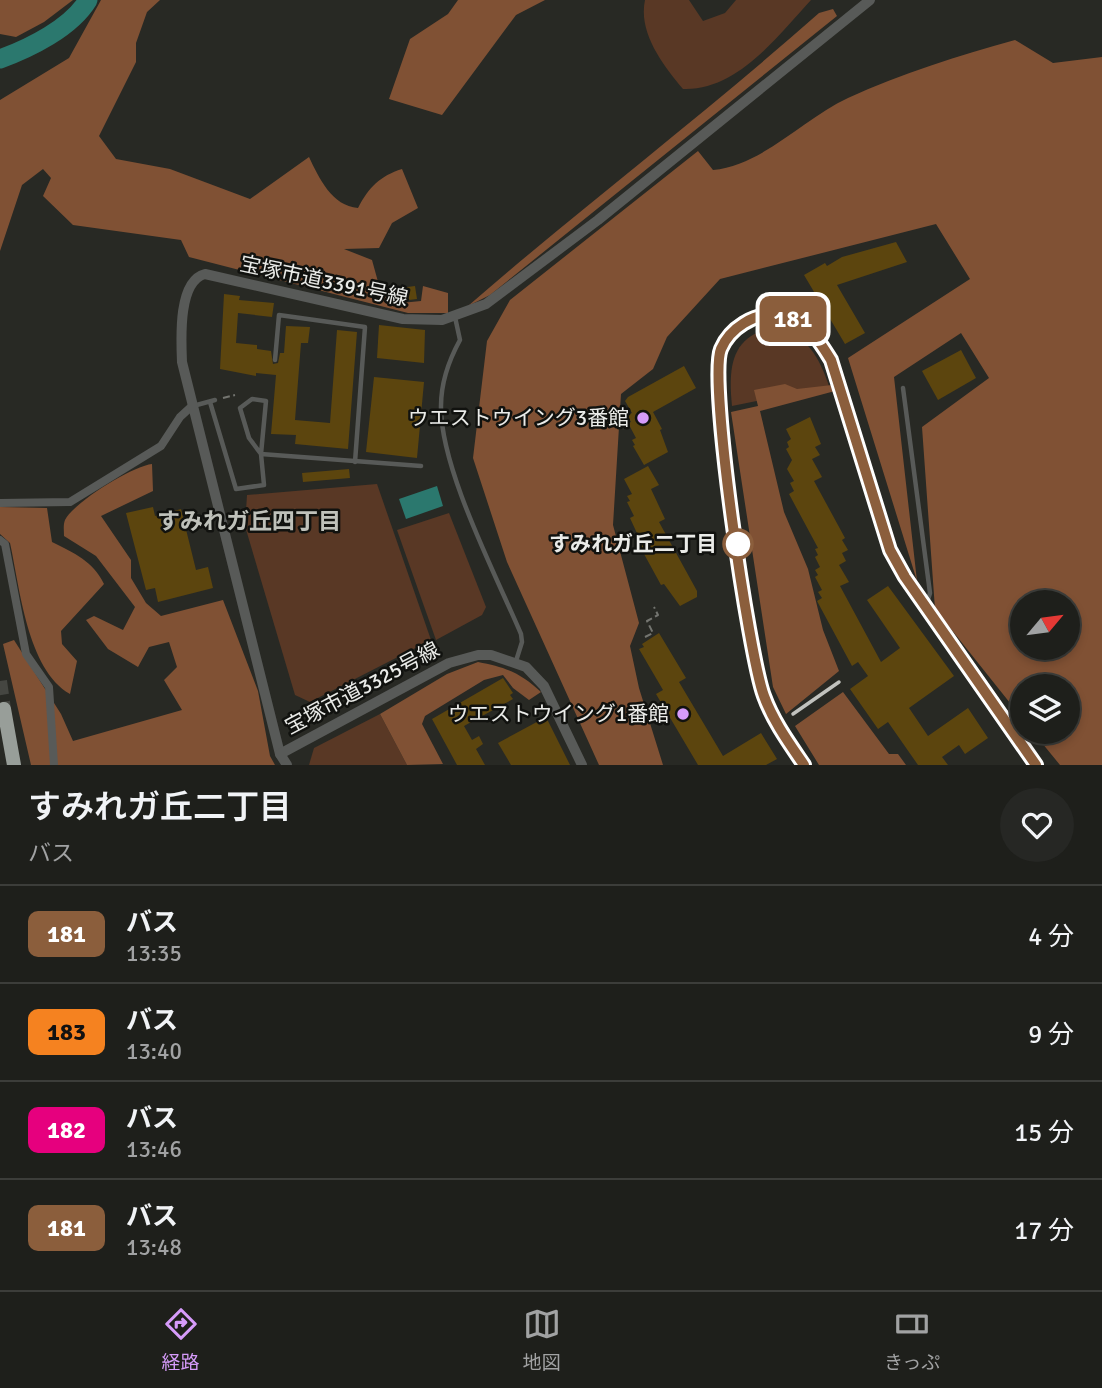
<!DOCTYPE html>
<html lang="ja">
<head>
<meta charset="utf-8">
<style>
	:root { --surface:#1e1f1b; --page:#262724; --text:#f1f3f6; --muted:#a1a2a3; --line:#3c3d3a; --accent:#d69bfa }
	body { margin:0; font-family:Signika,"Noto Sans JP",sans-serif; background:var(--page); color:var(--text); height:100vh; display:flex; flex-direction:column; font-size:26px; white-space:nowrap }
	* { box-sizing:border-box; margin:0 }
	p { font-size:23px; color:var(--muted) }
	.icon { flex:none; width:38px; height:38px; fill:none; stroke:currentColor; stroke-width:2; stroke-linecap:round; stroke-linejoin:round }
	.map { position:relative; height:765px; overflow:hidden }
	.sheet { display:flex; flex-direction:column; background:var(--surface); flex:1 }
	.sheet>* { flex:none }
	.badge { padding:0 14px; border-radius:10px; font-size:24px; line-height:46px }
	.needle { width:46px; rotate:61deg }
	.tools { position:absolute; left:1010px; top:590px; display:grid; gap:14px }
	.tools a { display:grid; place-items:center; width:70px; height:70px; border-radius:50%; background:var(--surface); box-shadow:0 4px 10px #0003,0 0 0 2px var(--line); font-size:35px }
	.map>.badge { position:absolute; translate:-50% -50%; box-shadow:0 0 0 4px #fff }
	.round { display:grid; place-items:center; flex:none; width:74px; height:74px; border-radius:37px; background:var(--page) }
	.overview { display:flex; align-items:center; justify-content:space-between; height:119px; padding:0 28px }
	h1 { font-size:33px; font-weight:600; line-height:52px }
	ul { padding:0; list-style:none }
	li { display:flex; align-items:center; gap:21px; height:98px; padding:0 28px; border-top:2px solid var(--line) }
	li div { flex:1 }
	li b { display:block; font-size:26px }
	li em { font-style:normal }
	li .badge { min-width:77px; font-weight:700; text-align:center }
	.dock { display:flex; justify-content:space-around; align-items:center; height:98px; border-top:2px solid var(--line); background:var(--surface); font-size:19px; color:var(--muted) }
	.dock a { display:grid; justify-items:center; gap:4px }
	.dock .selected { color:var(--accent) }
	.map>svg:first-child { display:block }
</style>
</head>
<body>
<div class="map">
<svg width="1102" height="765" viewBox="0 0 1102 765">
	<rect width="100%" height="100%" fill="#282924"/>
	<g fill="#593825">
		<path d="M645,0H689L703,21L725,13L736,0H811C777,37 737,91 683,89C663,65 638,33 645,0Z"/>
		<path d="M776,327C807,335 819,357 829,386L732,406C728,366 731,335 776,327Z"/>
		<polygon points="377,484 431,640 310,702 295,695 245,526 247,495"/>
		<polygon points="449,513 486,607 482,615 436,640 397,530"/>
		<polygon points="380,714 407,765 309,765 314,748"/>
	</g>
	<g fill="#805134" fill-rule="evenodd">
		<polygon points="0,0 73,0 44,22 16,37 0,34"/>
		<path d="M101,0H160L147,12L136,43V62L99,136L116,159L170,169L250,199L309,157C319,178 332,206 358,208C369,187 380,176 402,169L418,208L392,223L379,248L344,249L372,260L380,289L391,304L421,301L423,286L448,293V313H408L189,257L181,240L73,225L43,196L51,178L43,169L22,185L0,251V100L69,58Z"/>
		<polygon points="458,0 545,0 516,15 442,115 389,99 410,39 448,14"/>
		<path d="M833,9L837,16L490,295L468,306C583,206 705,114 819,13Z"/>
		<path d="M1015,40L1053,63L1102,57V765H1060L1033,732H1068V686H1022V718L935,609L922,427L989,378L961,333L894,377L917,581L848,358L970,279L936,224L720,279L667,337L653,369L621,394L613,525L639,623L630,646L639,688L663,765H599L507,562L473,458L487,341L510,300L698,151L713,170C763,165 803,119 848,98C902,73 958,56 1015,40ZM1022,602H1068V648H1022Z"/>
		<polygon points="785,384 797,389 832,385 835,391 760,411 784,512 808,569 823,630 839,671 786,714 773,687 731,412 758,406 754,390"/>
		<path d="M152,464L153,491L101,516L131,560V578L146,603L161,616L223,600L258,691L270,756L275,765H31L3,644L14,640L61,714L73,741L182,710L164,680L177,667L169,642L149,647L138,667L108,649L86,620L94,616L123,630L135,607L96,556L64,536C64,531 63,525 65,520C74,502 133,466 152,464Z"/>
		<path d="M0,507L47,508L52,542C74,553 93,561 104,584L61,631L62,644L77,661L70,694C27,669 20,588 10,543L0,534Z"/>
		<path d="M478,662C505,667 521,673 541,692L529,700L513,688L503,675L484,680L425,716L422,724L443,764L407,765L380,714L447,674Z"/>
		<polygon points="843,692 889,754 898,754 906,765 819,765 795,726"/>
	</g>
	<polygon fill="#2b786e" points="437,486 443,506 406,519 399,499"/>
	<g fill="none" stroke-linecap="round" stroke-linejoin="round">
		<path stroke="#2b786e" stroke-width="19" d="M0,59C30,48 71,28 88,0"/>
	</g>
	<g fill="#5c450e">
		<polygon points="896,242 907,262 837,285 865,333 845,344 804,275 825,263 827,266 842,257"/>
		<polygon points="415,286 417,299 393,302 392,289"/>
		<polygon points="224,294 240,296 239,300 274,303 272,317 238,313 236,343 257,345 257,349 271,351 273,364 278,363 280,353 284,353 286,326 310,327 308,343 301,343 295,420 330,423 337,330 357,332 348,449 295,444 296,435 271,434 276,375 256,373 256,376 220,369"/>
		<polygon points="379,325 425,330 424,363 377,358"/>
		<polygon points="961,350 976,378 938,400 922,371"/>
		<polygon points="684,366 696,388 653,412 662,429 660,430 668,452 644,465 633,446 635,445 632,440 636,438 628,423 631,422 627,415 632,413 625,401 628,397"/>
		<polygon points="374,377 424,382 417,458 366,452"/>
		<polygon points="810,417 821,444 815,447 820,455 812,459 822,477 814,481 845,538 842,540 848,550 842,553 846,561 839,565 849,582 840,586 881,662 900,648 867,600 888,586 954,676 909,708 928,736 968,708 988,738 965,754 959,745 942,757 948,765 918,765 888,722 878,729 850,689 868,676 858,662 852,666 817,601 822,598 818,592 822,590 815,577 818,575 815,570 820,567 815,557 818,555 815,549 818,548 789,494 794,491 790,483 794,481 787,469 792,460 786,449 789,447 787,442 791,439 786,429"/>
		<polygon points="648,466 659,485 651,489 665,519 659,522 697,591 697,597 680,606 664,584 661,585 638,543 641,542 630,518 634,516 627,502 630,501 627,496 632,494 624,479"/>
		<polygon points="349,469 350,478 303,482 302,473"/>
		<polygon points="153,507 155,516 181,509 196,570 208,567 213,588 158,602 155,588 146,590 126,513"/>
		<polygon points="659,633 686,678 679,682 723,756 761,733 777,759 766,765 698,765 656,694 663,690 639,649 644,647 642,644"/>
		<polygon points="503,678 513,693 510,695 513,699 464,726 472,740 479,736 483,744 476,749 485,765 457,765 432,719"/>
		<polygon points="546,717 570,765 511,765 498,743"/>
	</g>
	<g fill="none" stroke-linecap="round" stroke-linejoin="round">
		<polyline stroke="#454641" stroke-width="14" stroke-dasharray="14 7" stroke-linecap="butt" points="0,681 4,709"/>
		<g stroke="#747570" stroke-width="2" stroke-dasharray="7 3.5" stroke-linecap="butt">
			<polyline points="223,398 235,395"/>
			<polyline points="645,637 653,633 647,621 658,615 654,607"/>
		</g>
		<g stroke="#585a58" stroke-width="4.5">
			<path d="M455,317L460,340C449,360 441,382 441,406C440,468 496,575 521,634L522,642L516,661"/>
			<polyline points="275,360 279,315 365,327 355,462"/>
			<polyline points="903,388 930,593 926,606"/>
			<polyline points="210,402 236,489 264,485 261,454 249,438 240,408 252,399 266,401 261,454 421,466"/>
			<polyline points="193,406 215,400"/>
		</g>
		<g stroke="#585a58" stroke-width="8">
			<polyline points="0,503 70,502 161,446 180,417 192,406"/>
			<polyline points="0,540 5,544 26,654 49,687 54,765"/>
		</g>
		<g stroke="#585a58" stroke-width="10">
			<path d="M280,754L182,362C181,338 178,281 205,274L403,319L442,320L486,304L598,220L870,0"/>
			<polyline points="287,765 280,754 449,663 478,655 491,655 526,667 544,686 582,765"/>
			<path d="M804,765C789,743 773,721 764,696C749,657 708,379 721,349C730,328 754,313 776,315C805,318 817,337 831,360L890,550L905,577L1036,765"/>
		</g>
		<polyline stroke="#989e99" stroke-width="14" points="4,709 14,765"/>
		<polyline stroke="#c1c2be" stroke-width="3.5" points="793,714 839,682"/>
	</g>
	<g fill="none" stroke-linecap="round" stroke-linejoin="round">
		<defs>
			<path id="line" d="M804,765C789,743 773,721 764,696C749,656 708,380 721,349C730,328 754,313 776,315C805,318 817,337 831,360L890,550L905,577L1036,765"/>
		</defs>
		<use href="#line" stroke="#fff" stroke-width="16"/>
		<use href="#line" stroke="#8b5e3c" stroke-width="10"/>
	</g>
	<g fill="#d69bfa" stroke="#11120f" stroke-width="2.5">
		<circle cx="643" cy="418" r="7"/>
		<circle cx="683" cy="714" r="7"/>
	</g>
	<circle fill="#fff" stroke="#8b5e3c" stroke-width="3.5" cx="738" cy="544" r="14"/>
	<g text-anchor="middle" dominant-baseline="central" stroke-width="5" stroke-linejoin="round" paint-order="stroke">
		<g font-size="21" fill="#eaebe8" stroke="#11120f">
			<text transform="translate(324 281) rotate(12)">宝塚市道3391号線</text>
			<text transform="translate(362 688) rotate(-28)">宝塚市道3325号線</text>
		</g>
		<g font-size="21" fill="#eaebe8" stroke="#11120f" text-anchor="end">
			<text x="629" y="418">ウエストウイング3番館</text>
			<text x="669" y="714">ウエストウイング1番館</text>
		</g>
		<g font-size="21" font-weight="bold" fill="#eaebe8" stroke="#11120f" text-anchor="end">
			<text x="717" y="544">すみれガ丘二丁目</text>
		</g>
		<g font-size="23" font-weight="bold" fill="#bfc1ba" stroke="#11120f">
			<text x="249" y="521">すみれガ丘四丁目</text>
		</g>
	</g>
</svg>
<div class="tools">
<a><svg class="needle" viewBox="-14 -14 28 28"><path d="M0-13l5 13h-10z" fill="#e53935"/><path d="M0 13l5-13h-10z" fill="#a1a2a3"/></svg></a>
<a><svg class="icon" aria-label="layers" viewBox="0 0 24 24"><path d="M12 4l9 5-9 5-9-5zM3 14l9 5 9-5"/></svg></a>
</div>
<b class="badge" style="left:793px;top:319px;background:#8b5e3c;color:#fff">181</b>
</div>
<section class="sheet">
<div class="overview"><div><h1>すみれガ丘二丁目</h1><p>バス</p></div><a class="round"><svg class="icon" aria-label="heart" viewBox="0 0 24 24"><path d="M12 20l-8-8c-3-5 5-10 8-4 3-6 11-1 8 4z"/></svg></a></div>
<ul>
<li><span class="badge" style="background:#8b5e3c;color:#fff">181</span><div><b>バス</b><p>13:35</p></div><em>4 分</em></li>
<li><span class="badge" style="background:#f58220;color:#111">183</span><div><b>バス</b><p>13:40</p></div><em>9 分</em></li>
<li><span class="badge" style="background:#e6007e;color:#fff">182</span><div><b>バス</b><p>13:46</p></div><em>15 分</em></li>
<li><span class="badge" style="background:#8b5e3c;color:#fff">181</span><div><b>バス</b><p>13:48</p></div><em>17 分</em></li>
</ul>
</section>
<nav class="dock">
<a class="selected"><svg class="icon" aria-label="directions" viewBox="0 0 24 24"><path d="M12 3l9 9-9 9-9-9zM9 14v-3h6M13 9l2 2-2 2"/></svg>経路</a>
<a><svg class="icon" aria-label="map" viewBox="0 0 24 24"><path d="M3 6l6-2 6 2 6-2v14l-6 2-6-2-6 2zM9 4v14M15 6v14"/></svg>地図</a>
<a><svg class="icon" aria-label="tickets" viewBox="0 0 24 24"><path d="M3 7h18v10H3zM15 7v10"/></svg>きっぷ</a>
</nav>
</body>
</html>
